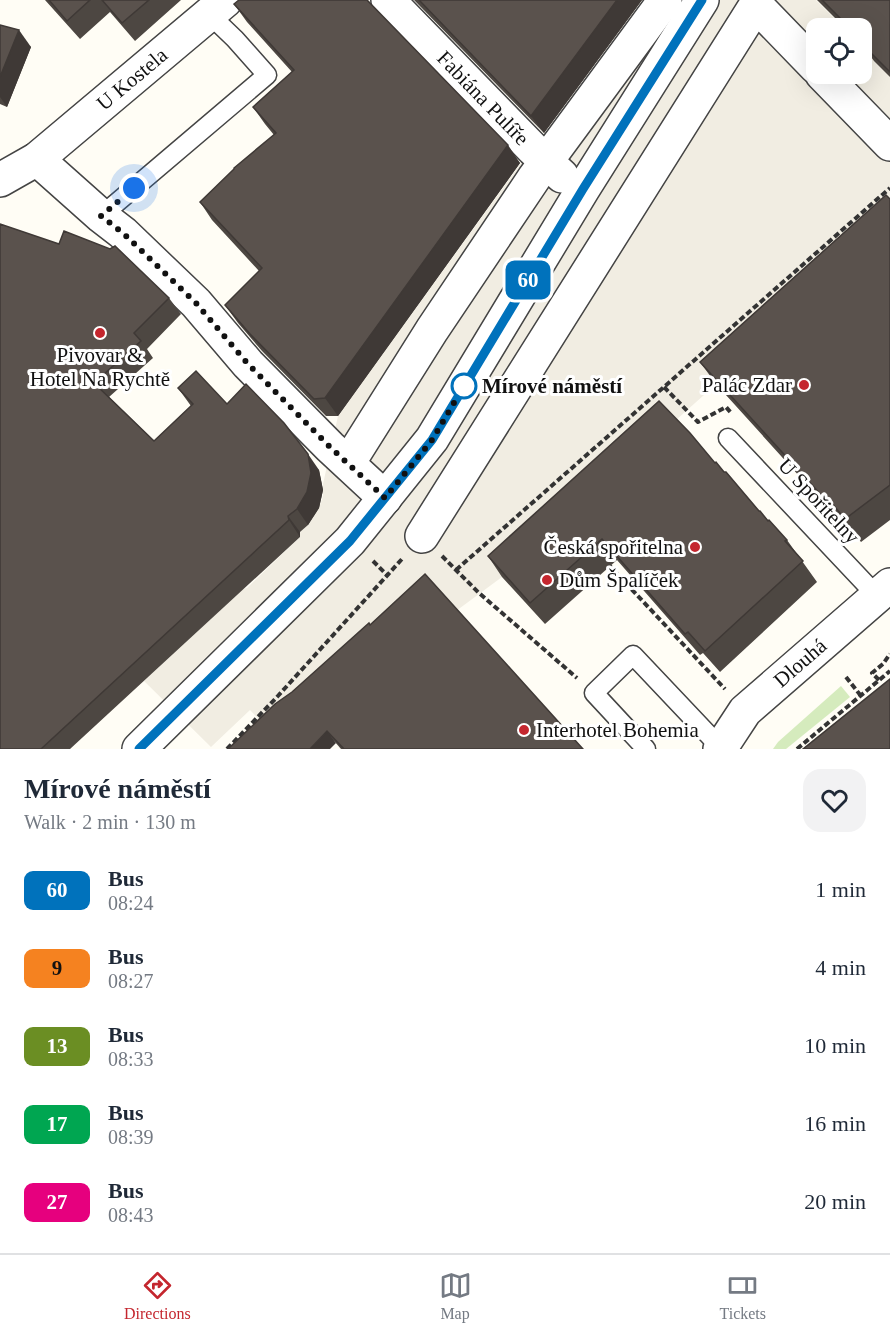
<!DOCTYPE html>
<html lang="en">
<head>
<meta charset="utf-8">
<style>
	:root { --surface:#fff; --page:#f2f2f3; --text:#1f2937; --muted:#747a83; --line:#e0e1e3; --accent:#c4262e }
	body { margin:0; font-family:"Times New Roman",serif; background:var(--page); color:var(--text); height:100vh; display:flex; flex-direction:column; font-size:22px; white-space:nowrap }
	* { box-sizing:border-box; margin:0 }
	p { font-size:20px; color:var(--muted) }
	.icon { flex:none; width:33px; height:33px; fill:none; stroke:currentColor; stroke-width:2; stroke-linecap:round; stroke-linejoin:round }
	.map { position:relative; height:749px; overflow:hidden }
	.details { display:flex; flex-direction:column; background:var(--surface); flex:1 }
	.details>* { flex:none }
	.badge { padding:0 12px; border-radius:9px; font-size:21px; line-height:39px }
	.buttons { position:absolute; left:806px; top:18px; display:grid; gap:12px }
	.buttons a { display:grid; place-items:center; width:66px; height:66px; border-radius:12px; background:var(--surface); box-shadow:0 6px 24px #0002; font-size:30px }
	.you { position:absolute; width:30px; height:30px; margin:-15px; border:4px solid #fff; border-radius:50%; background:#1a73e8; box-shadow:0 0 0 9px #1a73e833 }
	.map>.badge { position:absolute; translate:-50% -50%; box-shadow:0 0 0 3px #fff }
	.round { display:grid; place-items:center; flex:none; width:63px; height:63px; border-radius:18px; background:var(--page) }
	.overview { display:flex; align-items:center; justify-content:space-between; height:102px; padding:0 24px }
	h1 { font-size:28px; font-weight:700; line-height:45px }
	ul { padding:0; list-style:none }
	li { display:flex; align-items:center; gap:18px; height:78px; padding:0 24px }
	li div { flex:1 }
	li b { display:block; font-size:22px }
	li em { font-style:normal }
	li .badge { min-width:66px; font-weight:700; text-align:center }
	.tab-bar { display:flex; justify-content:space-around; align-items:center; height:84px; border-top:2px solid var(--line); background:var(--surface); font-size:16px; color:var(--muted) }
	.tab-bar a { display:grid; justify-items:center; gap:3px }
	.tab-bar .current { color:var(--accent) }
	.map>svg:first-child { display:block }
</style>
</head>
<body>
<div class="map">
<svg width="890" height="749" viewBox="0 0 890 749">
	<rect width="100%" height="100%" fill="#fffdf5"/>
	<polygon fill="#d5ebbd" points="841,686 850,697 786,749 773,749 778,742"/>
	<polygon fill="#f1ede2" points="651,0 816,0 844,28 816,28 816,74 861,74 861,45 876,59 890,77 890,230 695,403 502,577 456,611 430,579 269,730 250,710 211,747 144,681 243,589 247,588 300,537 299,533 308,525 319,508 323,496 323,484 338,416 523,160 544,137"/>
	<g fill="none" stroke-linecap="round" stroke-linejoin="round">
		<defs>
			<g id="lane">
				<polyline points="101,216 267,75 235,39 209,14"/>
				<polyline points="728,438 877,596"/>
				<polyline points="646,749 594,693 633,655 721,748"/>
			</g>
			<g id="street">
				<polyline points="388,0 533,149 562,176"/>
				<polyline points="822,74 890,144"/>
				<polyline points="37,159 101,216 123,233 196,303 248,364 330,447 385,498"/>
				<polyline points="0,180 37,159 226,0"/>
				<polyline points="354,454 432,330 534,178 665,0"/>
				<polyline points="422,536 756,5 816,67"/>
				<polyline points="139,749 350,541 432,439 583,189 702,0"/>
				<polyline points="720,749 745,711 890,585"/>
			</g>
		</defs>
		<use href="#lane" stroke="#444" stroke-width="21"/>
		<use href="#street" stroke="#444" stroke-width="36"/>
		<g stroke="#333" stroke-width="4" stroke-dasharray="6 3" stroke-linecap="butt">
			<polyline points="664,387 698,422 726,407 732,414"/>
			<polyline points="442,556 479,593 577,678"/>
			<polyline points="373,561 387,575"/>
			<polyline points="607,563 725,689"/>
			<polyline points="456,570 890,188"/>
			<polyline points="846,677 861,696"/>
			<polyline points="879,680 872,673 883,664 890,654"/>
			<polyline points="227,749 277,697 402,559"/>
			<polyline points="797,749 890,671"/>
		</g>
		<use href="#lane" stroke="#fff" stroke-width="18"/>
		<use href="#street" stroke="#fff" stroke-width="33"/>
	</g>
	<g fill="#4d4742">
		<polygon points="45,0 181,0 135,41 110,12 80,39"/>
		<polygon points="414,0 642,0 544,133"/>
		<polygon points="817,0 890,0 890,77 874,61 866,50 861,45 861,28 845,28"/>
		<polygon points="370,3 520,163 338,416 326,416 262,351 238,323 225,305 259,271 212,220 200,202 274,135 265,124 253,107 292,72 247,22 234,4"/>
		<polygon points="0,25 31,47 7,107 0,104"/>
		<polygon points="890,199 890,520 861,542 841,518 838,519 716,384 700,362"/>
		<polygon points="0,224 169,298 181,314 147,349 153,358 109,397 154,441 191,406 178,388 227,404 319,470 323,490 319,508 308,525 300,532 300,537 70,749 0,749"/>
		<polygon points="715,463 759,511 787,540 817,582 720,672 703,653 700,655 617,560 545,624 502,577 488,556"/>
		<polygon points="370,625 583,749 341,749 292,692"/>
	</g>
	<g fill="#3f3936">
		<polygon points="617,0 642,0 544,133 531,116"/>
		<polygon points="19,30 31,47 7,107 0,97 0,77"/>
		<polygon points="508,145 520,163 338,416 325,398"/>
		<polygon points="308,454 319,470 323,490 319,508 308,525 297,509"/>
		<polygon points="288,516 300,532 300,537 289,520"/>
		<polygon points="327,731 336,743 330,749 310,749"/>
	</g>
	<g fill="#5a524d" stroke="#3f3936" stroke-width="1.5">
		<polygon points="49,0 90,0 67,21"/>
		<polygon points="102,0 149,0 122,23"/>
		<polygon points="239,0 367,0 508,145 325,398 314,399 250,334 225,305 262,268 200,202 234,169 234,168 276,133 253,107 294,70 234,4"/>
		<polygon points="419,0 617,0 531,116"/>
		<polygon points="822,0 890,0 890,72 862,44 863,42 861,39 861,28 850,28"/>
		<polygon points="0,25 19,30 0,77"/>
		<polygon points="886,195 890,199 890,485 845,519 825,495 823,497 700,362"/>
		<polygon points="0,224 59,244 64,231 110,249 115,246 169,298 134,333 141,341 94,383 154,441 193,404 178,388 196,371 227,404 246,384 284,423 308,454 311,473 307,492 297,509 288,516 289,520 41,749 0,749"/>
		<polygon points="659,401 690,433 715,463 716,462 724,472 726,472 759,511 760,511 768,521 769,520 787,540 785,541 803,561 705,651 688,632 685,634 602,539 530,603 488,556"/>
		<polygon points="425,574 583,749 344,749 327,731 310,749 228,749 275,704 292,692 369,623 370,625"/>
		<polygon points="890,679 890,749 803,749"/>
	</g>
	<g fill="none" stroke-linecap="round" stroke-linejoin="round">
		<defs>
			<polyline id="line" points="139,749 350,541 432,440 583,189 702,0"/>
		</defs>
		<use href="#line" stroke="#fff" stroke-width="14"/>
		<use href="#line" stroke="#0072bc" stroke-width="9"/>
		<polyline stroke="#111" stroke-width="6" stroke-dasharray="0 10.8" points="134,188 101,216 123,233 196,303 248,364 330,447 385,498 432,440 464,386"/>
	</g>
	<g fill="#c4262e" stroke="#fff" stroke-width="2">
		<circle cx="100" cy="333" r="6"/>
		<circle cx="804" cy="385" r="6"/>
		<circle cx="695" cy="547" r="6"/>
		<circle cx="547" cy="580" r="6"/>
		<circle cx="524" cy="730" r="6"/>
	</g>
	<circle fill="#fff" stroke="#0072bc" stroke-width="3" cx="464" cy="386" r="12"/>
	<g text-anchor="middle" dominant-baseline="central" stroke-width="6" stroke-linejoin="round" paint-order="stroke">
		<g font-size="21" fill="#111" stroke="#fff">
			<text transform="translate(132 79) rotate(-40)">U Kostela</text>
			<text transform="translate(483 98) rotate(46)">Fabiána Pulíře</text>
			<text transform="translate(819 501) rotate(47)">U Spořitelny</text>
			<text transform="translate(800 663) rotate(-41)">Dlouhá</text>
		</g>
		<g font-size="21" fill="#111" stroke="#fff" text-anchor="end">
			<text x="100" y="355" text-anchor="middle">Pivovar &amp;<tspan x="100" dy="24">Hotel Na Rychtě</tspan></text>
			<text x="792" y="385">Palác Zdar</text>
			<text x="683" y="547">Česká spořitelna</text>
			<text x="559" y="580" text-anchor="start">Dům Špalíček</text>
			<text x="536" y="730" text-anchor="start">Interhotel Bohemia</text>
		</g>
		<g font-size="21" font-weight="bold" fill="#111" stroke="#fff" text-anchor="start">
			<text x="482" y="386">Mírové náměstí</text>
		</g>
	</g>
</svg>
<div class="buttons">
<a><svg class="icon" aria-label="locate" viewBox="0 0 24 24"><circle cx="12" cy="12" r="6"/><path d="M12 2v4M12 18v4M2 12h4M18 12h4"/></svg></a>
</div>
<div class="you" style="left:134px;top:188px"></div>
<b class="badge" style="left:528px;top:280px;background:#0072bc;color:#fff">60</b>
</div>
<section class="details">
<div class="overview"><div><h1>Mírové náměstí</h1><p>Walk · 2 min · 130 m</p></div><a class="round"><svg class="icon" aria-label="heart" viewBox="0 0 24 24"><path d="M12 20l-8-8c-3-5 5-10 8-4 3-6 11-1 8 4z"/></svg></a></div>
<ul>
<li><span class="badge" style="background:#0072bc;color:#fff">60</span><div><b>Bus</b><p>08:24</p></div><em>1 min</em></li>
<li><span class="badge" style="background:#f58220;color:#111">9</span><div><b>Bus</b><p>08:27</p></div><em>4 min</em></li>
<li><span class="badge" style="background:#6b8e23;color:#fff">13</span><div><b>Bus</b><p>08:33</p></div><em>10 min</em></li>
<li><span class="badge" style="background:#00a651;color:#fff">17</span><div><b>Bus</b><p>08:39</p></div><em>16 min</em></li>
<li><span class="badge" style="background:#e6007e;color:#fff">27</span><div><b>Bus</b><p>08:43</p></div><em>20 min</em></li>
</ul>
</section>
<nav class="tab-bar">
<a class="current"><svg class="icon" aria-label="directions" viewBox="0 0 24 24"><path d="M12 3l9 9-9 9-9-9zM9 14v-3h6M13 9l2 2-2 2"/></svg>Directions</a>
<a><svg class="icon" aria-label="map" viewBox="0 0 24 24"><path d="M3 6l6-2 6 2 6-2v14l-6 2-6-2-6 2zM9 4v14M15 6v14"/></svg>Map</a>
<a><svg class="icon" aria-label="tickets" viewBox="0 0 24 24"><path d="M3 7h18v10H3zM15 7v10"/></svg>Tickets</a>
</nav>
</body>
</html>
